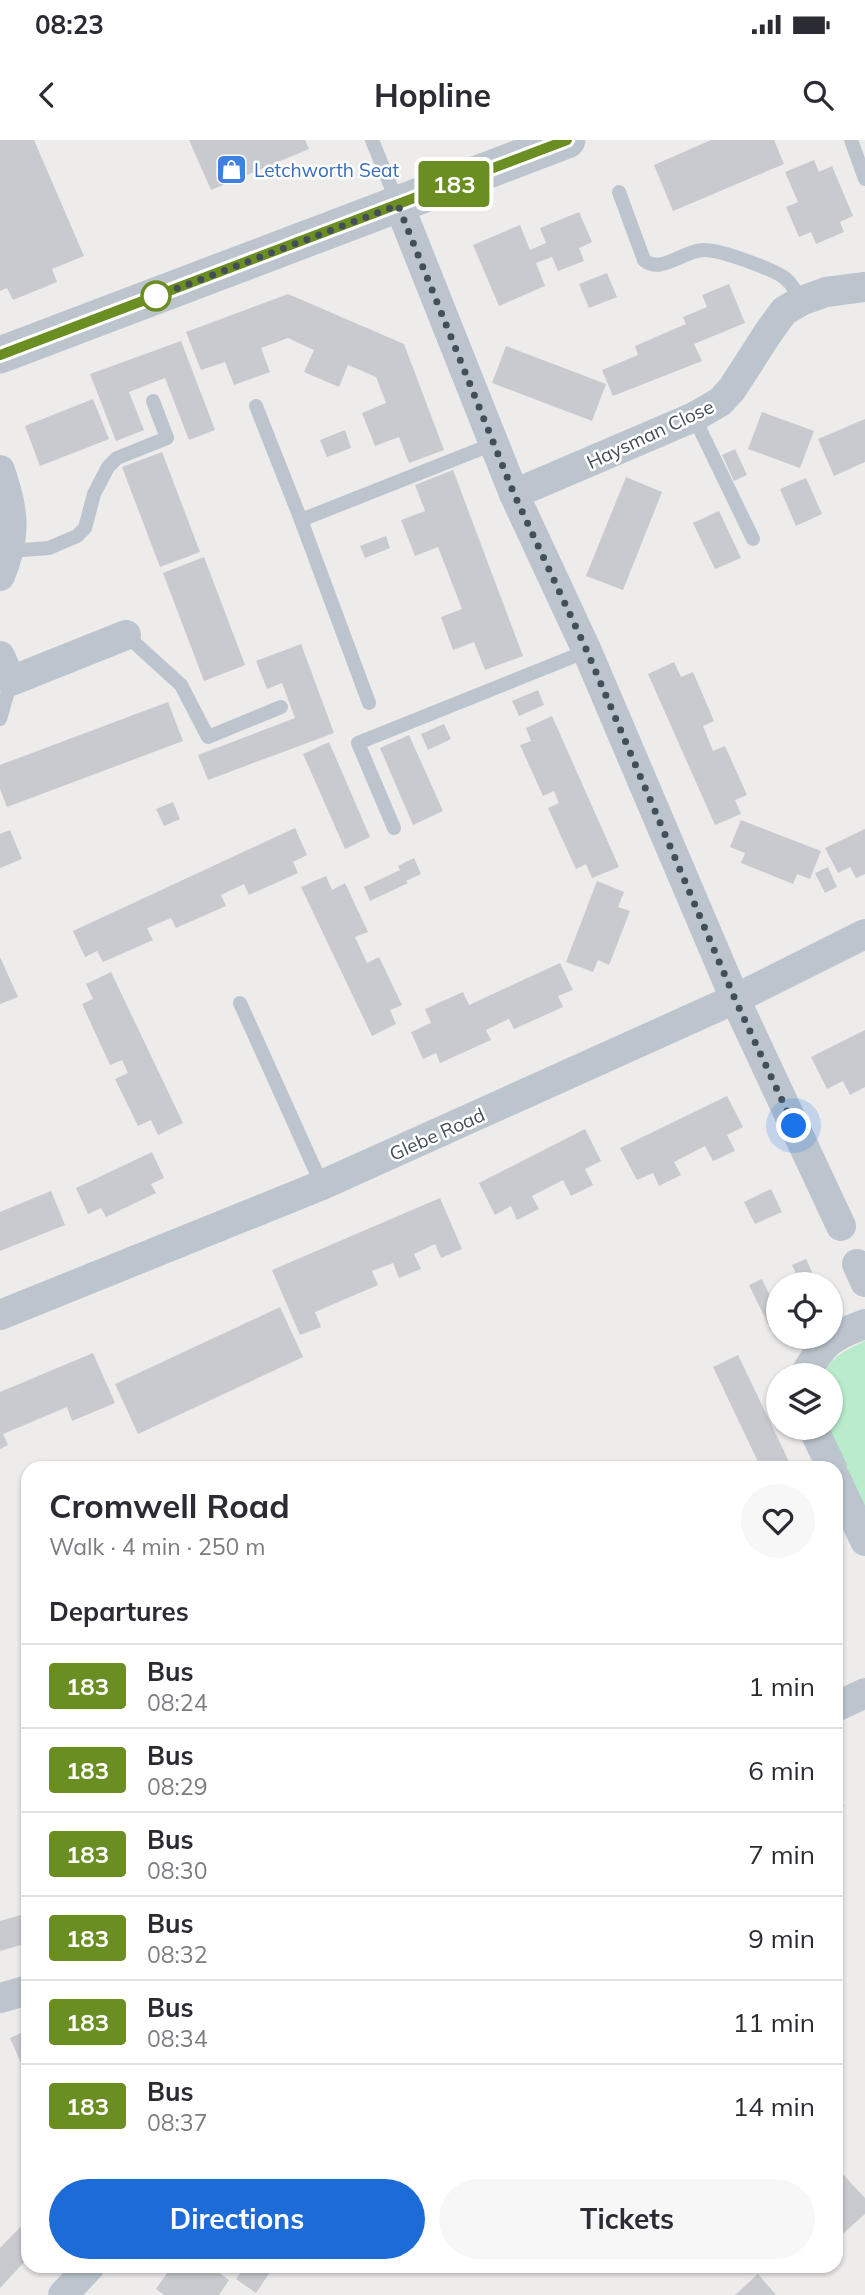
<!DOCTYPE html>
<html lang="en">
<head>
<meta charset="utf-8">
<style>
	:root { --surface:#fff; --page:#f7f7f7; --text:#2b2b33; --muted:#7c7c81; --line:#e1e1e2; --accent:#1d6bd6 }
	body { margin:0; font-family:Mulish,sans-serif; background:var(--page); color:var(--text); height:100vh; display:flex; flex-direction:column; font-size:26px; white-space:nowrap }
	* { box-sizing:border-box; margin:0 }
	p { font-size:23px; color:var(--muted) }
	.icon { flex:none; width:38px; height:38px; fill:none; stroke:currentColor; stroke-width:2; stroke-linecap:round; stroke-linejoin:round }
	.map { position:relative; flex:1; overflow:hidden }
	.drawer { position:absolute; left:21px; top:1321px; width:822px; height:812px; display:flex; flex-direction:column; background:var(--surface); border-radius:21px; box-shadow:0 2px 5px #0004 }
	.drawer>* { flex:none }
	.badge { padding:0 14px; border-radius:5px; font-size:24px; line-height:46px }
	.buttons { position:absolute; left:766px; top:1132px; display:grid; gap:14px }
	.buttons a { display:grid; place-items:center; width:77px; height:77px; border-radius:50%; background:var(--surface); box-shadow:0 2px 5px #0004; font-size:35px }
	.you { position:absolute; width:35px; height:35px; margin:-18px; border:5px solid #fff; border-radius:50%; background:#1a73e8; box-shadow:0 0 0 10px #1a73e833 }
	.map>.badge { position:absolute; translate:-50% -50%; box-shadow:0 0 0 4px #fff }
	h2 { padding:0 28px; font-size:26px; line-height:63px }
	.round { display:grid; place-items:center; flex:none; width:74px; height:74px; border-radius:37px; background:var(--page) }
	.headline { display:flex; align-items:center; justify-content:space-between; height:119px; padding:0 28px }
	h1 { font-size:33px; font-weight:700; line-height:52px }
	.action { display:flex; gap:14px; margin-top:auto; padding:14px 28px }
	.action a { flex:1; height:80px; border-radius:42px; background:var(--accent); color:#fff; font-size:28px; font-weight:700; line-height:80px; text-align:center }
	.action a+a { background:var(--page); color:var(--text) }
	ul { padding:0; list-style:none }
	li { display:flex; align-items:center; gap:21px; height:84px; padding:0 28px; border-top:2px solid var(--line) }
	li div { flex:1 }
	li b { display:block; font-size:26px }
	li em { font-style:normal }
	li .badge { min-width:77px; font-weight:700; text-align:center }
	.status { display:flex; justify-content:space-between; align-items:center; height:49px; padding:0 35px; background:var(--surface); direction:ltr }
	.status svg { height:19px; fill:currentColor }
	header { display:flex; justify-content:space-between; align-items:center; height:91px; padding:0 28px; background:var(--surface); font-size:32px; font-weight:700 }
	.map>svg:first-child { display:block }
</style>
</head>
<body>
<div class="status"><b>08:23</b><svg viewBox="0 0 49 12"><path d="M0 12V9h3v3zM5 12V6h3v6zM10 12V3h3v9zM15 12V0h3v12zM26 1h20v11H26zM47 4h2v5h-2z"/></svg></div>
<header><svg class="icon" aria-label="back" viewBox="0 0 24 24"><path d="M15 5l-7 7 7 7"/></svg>Hopline<svg class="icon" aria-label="search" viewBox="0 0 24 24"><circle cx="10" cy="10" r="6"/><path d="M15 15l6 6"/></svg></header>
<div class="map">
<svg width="865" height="2155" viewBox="0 0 865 2155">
	<rect width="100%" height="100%" fill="#eeebeb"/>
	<path fill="#b9eccd" d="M865,1201V1370L825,1288H831V1236H823C830,1217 848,1209 865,1201Z"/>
	<g fill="#c8cad0">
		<polygon points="0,0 34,0 84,116 52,129 57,142 13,160 7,148 0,151"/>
		<polygon points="189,0 305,0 309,9 211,50"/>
		<polygon points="711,0 774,0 784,24 673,71 654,25"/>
		<polygon points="814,20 819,32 832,26 853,76 840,82 844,92 816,104 811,92 799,97 786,67 798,62 785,32"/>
		<polygon points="579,72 592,102 579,108 584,121 558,131 552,117 536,123 545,146 499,166 473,105 520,85 530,110 546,103 540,88"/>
		<polygon points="607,133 617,157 589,168 579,144"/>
		<polygon points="729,144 745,183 694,204 702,221 613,256 602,230 638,215 635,206 686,184 683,177 707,167 702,155"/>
		<polygon points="288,154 404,204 444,310 409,323 399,297 375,306 362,273 386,263 376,237 348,225 339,247 304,232 314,210 288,198 261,208 270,232 234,245 225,222 201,230 186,192"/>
		<polygon points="181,201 215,290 189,300 165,238 129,252 144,290 116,301 90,234"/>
		<polygon points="506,206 606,244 592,281 492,243"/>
		<polygon points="93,259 109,299 40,326 25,286"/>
		<polygon points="762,272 814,291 800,328 748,309"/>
		<polygon points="865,279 865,322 834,336 818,299"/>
		<polygon points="345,290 351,308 327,317 320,300"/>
		<polygon points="735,309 747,335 734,341 722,315"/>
		<polygon points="162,312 200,412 160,427 122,327"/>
		<polygon points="453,330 523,516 485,530 474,502 453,510 441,477 462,469 438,407 415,416 401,380 425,371 415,345"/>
		<polygon points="626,337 662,352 623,450 586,436"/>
		<polygon points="806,338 822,374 796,386 780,349"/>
		<polygon points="719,371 741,418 715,429 693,383"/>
		<polygon points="386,396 390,408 365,418 360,406"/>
		<polygon points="204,417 245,525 204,541 163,433"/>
		<polygon points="301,504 334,593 208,640 198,615 295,578 282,543 267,549 256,521"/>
		<polygon points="674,522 681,537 693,532 714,581 703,586 713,611 725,606 747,655 735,660 741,674 715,685 648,534"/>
		<polygon points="538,550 544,565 519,576 512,561"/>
		<polygon points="168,562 183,601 7,667 0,649 0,625"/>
		<polygon points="552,576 619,727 592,738 586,724 576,729 548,668 559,663 554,651 543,656 520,605 531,601 526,588"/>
		<polygon points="444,584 451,599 428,610 421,594"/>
		<polygon points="409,595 443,671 413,685 380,608"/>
		<polygon points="329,602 370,697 345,709 303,614"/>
		<polygon points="173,662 180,679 164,686 156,669"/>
		<polygon points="741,680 821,711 810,739 797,734 793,744 741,723 745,713 730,707"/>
		<polygon points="295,688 307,715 293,722 298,733 249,755 244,744 221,755 226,766 176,788 171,778 147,788 153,800 103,822 97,811 85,817 73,791"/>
		<polygon points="865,689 865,734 856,738 850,727 838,733 825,708"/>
		<polygon points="10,690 22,719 0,728 0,694"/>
		<polygon points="414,718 421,734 406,741 408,743 370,761 364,747 400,730 398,726"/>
		<polygon points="828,727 837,747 825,753 815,733"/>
		<polygon points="326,736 332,750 345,743 368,792 355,797 367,823 379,817 402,865 390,870 396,884 372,896 301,747"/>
		<polygon points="597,741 624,752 618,767 630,771 609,825 598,820 593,832 566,822"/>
		<polygon points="0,817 18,857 0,864"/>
		<polygon points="560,823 573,850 558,856 563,867 514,889 509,879 498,884 486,890 491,900 440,923 436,913 423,919 411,892 431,883 425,869 463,852 469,865"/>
		<polygon points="111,832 183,983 158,995 151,980 138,986 115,939 128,933 122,920 110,925 82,864 93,859 86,844"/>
		<polygon points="865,890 865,947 850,955 843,941 827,949 811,917"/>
		<polygon points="727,956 743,987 727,995 735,1011 713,1021 705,1006 674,1022 681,1035 659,1046 653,1033 637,1040 620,1008"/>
		<polygon points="585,989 601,1021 585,1029 593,1045 571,1056 563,1040 532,1056 539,1069 517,1080 511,1066 495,1075 479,1043"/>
		<polygon points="152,1012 164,1038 151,1044 156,1053 106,1077 101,1068 88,1074 76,1048"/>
		<polygon points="771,1049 782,1072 755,1084 744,1062"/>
		<polygon points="51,1051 65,1085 0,1111 0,1072"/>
		<polygon points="440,1058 462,1109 441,1118 435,1104 414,1114 421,1129 399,1138 393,1123 372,1131 378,1145 315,1172 321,1187 300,1195 272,1130"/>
		<polygon points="806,1119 818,1144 790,1144 799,1140 792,1125"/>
		<polygon points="762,1139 769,1154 779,1150 779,1189 772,1192 749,1145"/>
		<polygon points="280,1167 303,1217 138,1294 115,1244"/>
		<polygon points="93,1213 115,1263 72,1281 67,1267 3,1294 8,1305 0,1309 0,1252"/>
		<polygon points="738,1215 772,1286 792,1328 761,1328 731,1265 713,1227"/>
		<polygon points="836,1448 843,1461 836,1464"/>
		<polygon points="836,1651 844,1666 836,1669"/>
		<polygon points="28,1773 28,1803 0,1811 0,1781"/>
		<polygon points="28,1890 28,1939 10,1898"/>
		<polygon points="836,2027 865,2058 865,2074 836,2100"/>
		<polygon points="28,2079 28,2118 0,2148 0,2108"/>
		<polygon points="172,2126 218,2126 221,2128 218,2132 229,2140 219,2155 164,2155 156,2149"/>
		<polygon points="235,2126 274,2126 256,2153 236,2139 242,2131"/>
		<polygon points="758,2134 776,2155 735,2155"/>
	</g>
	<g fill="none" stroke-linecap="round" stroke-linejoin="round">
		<g stroke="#bcc5ce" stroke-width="14">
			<polyline points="372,0 398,64"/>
			<polyline points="851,0 865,39"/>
			<path d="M619,52L644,120C661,135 685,109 705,110C720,110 774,129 786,139C793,145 797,153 801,161"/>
			<polyline points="256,266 301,380"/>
			<polyline points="694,277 753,399"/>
			<polyline points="10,411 49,408 77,396 85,388 94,354 108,327 117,318 167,298 153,261"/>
			<polyline points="126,495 181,545 208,597 281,567"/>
			<polyline points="369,563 301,380 493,304"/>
			<polyline points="0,579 11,541"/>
			<polyline points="394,688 358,603 587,511"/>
			<polyline points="240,863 322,1045"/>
		</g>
		<g stroke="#bcc5ce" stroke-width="30">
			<polyline points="399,65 514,354 587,511 735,859 841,1086"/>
			<path d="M0,330C14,371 17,395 0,436"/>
			<polyline points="514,354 694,277 720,262 732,249 768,193 784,171 801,161 826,152 865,147"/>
			<polyline points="0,516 11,541 126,495"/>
			<polyline points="857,1124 865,1142"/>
			<polyline points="0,1175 322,1045 735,859 865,794"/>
			<path d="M804,1236C824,1202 829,1197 865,1184"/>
			<polyline points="813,1288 832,1328"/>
			<polyline points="836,1339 865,1401"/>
			<polyline points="836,1567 865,1553"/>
			<polyline points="0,1858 28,1850"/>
			<polyline points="63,2155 90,2126"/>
		</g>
		<polyline stroke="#bcc5ce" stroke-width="37" points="0,215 567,0"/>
	</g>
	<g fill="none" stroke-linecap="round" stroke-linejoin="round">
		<defs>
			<polyline id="line" points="0,215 567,0"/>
		</defs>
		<use href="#line" stroke="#fff" stroke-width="16"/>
		<use href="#line" stroke="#6b8e23" stroke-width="10"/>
		<polyline stroke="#444e58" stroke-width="7" stroke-dasharray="0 12.6" points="156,156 149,159 398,65 514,354 587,511 735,859 794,986"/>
	</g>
	<defs>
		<symbol id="shop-square" viewBox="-11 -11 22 22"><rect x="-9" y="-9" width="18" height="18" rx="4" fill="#3f7fe0" stroke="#fff"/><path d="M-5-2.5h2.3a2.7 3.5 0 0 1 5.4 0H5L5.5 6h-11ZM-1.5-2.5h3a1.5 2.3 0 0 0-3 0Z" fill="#fff"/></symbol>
	</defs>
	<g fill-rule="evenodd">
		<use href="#shop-square" x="214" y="12" width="35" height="35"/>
	</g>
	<circle fill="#fff" stroke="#6b8e23" stroke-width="3.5" cx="156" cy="156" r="14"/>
	<g text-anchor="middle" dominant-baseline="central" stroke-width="5" stroke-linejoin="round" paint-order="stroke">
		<g font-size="19" fill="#366cbe" stroke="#fff" text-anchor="start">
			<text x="254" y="30">Letchworth Seat</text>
		</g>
		<g font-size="19" fill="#444e58" stroke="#fff">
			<text transform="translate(650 294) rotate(-25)">Haysman Close</text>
			<text transform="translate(437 994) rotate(-24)">Glebe Road</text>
		</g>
	</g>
</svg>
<div class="buttons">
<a><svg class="icon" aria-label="locate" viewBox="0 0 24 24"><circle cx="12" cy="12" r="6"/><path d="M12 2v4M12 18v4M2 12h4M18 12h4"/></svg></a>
<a><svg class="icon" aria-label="layers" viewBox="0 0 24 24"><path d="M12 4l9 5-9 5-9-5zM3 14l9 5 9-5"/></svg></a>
</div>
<div class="you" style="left:794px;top:986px"></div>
<b class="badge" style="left:454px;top:44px;background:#6b8e23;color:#fff">183</b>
<section class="drawer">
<div class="headline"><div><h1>Cromwell Road</h1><p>Walk · 4 min · 250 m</p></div><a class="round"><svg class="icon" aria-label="heart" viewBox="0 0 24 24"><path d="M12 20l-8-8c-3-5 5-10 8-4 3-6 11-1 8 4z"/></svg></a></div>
<h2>Departures</h2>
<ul>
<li><span class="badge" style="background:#6b8e23;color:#fff">183</span><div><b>Bus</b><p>08:24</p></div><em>1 min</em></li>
<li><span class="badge" style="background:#6b8e23;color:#fff">183</span><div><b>Bus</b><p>08:29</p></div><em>6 min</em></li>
<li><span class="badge" style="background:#6b8e23;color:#fff">183</span><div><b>Bus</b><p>08:30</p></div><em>7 min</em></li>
<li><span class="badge" style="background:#6b8e23;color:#fff">183</span><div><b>Bus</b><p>08:32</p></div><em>9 min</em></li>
<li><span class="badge" style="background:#6b8e23;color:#fff">183</span><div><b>Bus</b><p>08:34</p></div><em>11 min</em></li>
<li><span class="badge" style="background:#6b8e23;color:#fff">183</span><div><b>Bus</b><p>08:37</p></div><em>14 min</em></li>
</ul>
<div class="action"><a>Directions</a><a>Tickets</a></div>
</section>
</div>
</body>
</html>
